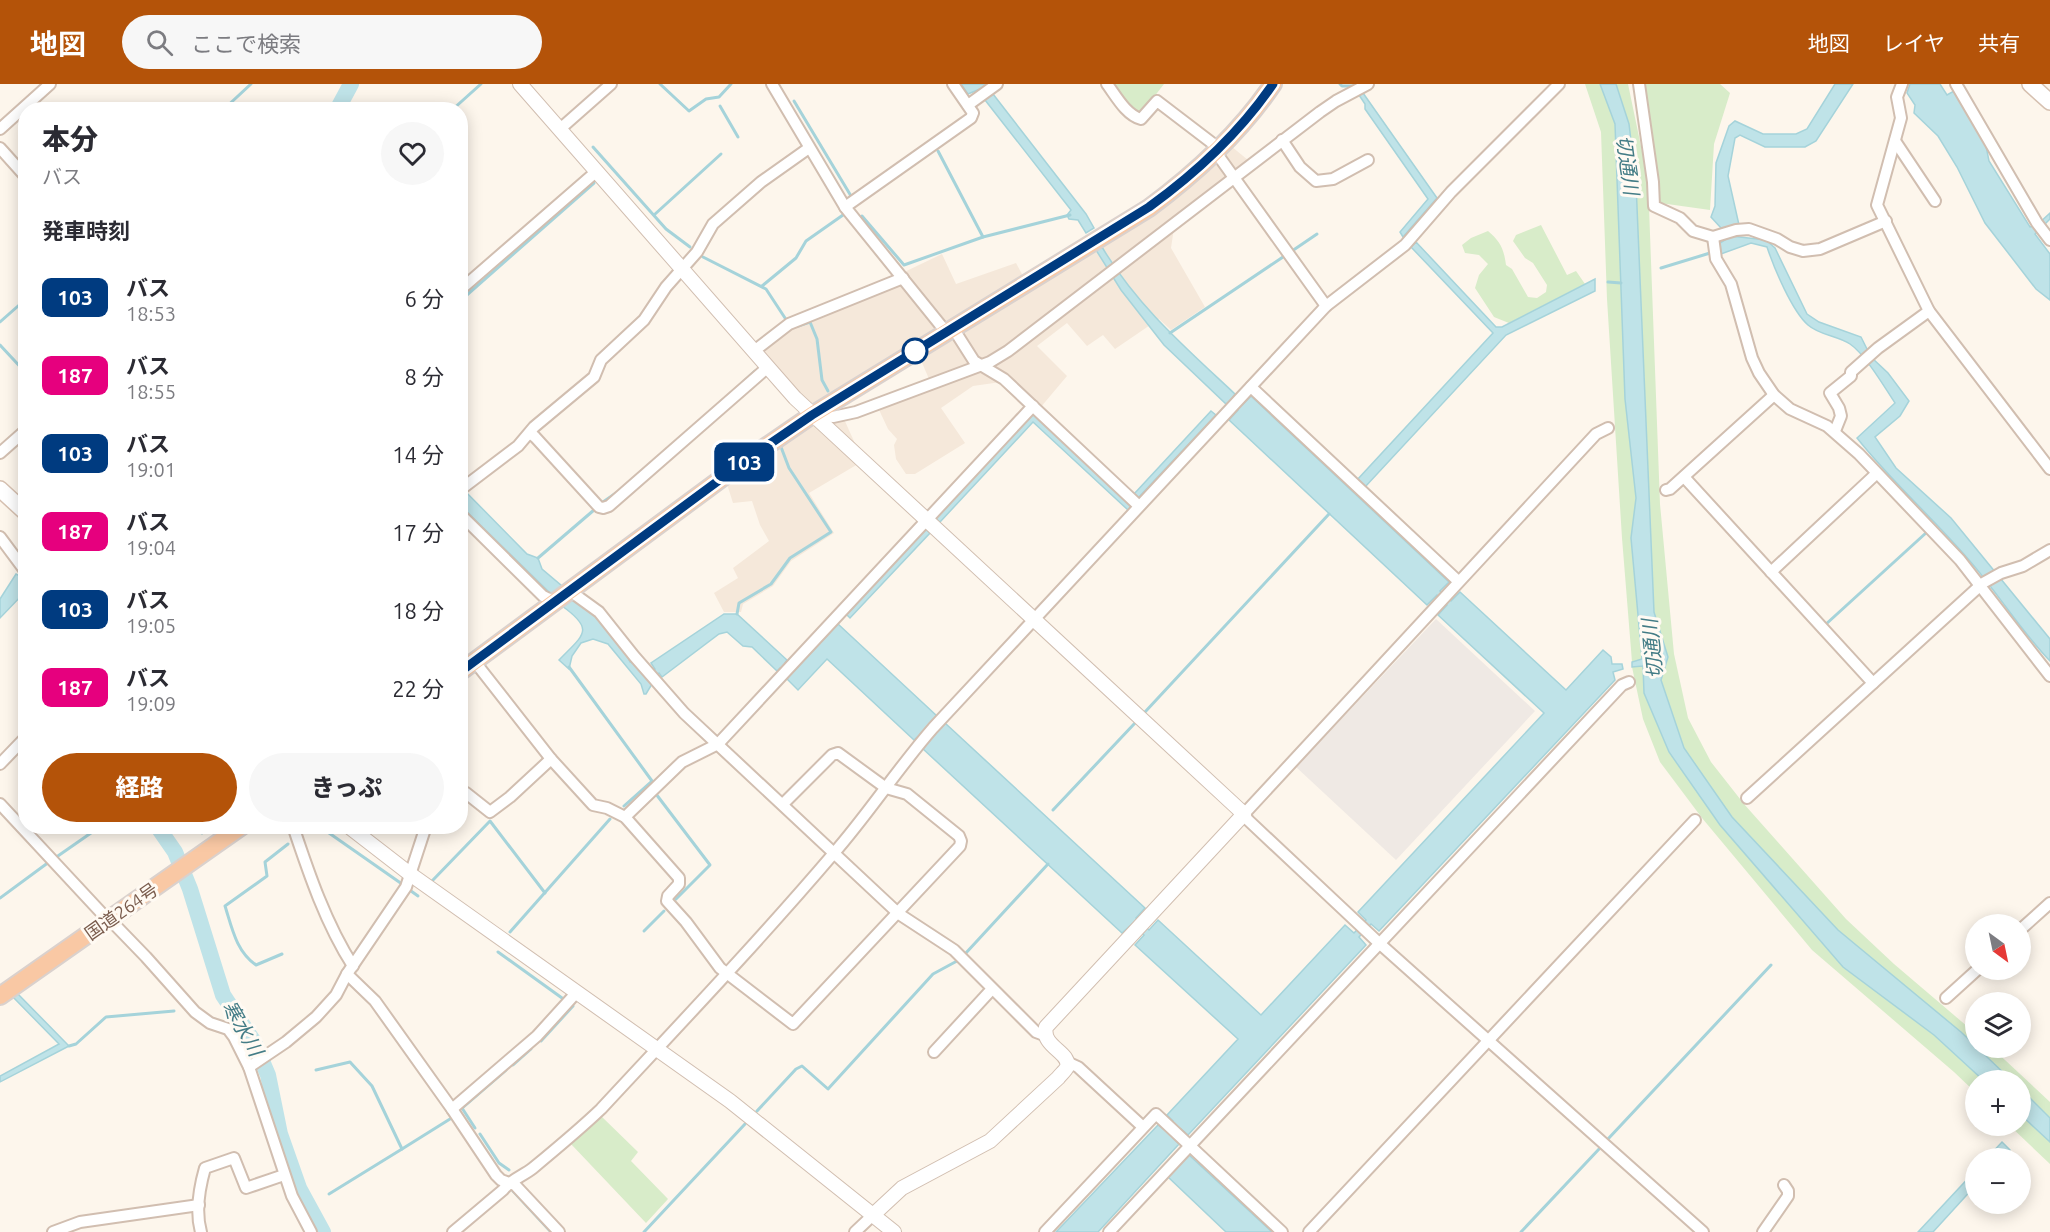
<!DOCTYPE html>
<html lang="ja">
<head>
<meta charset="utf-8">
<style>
	:root { --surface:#fff; --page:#f7f7f7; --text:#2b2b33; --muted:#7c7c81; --accent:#b45309 }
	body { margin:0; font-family:Ubuntu,"Noto Sans JP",sans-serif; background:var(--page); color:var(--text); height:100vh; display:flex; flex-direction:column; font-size:22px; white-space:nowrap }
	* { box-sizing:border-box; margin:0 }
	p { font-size:20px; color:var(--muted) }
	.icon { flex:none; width:33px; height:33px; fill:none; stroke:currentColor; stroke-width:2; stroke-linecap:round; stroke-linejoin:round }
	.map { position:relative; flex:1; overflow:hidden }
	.details { position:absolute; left:18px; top:18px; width:450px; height:732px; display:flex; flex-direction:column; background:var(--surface); border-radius:24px; box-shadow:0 3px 15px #0003 }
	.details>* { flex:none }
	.badge { padding:0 12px; border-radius:9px; font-size:21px; line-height:39px }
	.needle { width:39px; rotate:147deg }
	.fabs { position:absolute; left:1965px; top:830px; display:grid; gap:12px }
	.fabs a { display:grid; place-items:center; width:66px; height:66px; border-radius:50%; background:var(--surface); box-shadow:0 3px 15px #0003; font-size:30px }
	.map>.badge { position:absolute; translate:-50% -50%; box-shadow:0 0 0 3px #fff }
	h2 { padding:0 24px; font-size:22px; line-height:54px }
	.round { display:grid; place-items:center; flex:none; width:63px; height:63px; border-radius:32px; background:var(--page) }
	.headline { display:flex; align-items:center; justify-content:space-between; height:102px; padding:0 24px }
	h1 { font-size:28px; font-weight:800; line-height:45px }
	.primary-button { display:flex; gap:12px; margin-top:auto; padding:12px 24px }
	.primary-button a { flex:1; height:69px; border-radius:36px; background:var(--accent); color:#fff; font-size:24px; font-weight:800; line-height:69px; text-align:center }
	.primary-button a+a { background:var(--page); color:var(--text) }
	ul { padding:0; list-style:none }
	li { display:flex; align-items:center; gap:18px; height:78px; padding:0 24px }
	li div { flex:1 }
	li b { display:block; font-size:22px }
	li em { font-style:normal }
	li .badge { min-width:66px; font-weight:700; text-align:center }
	header { display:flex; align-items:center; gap:36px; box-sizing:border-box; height:84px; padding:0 30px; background:var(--accent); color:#fff }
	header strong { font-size:28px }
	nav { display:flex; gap:33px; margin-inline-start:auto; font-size:21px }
	.search { width:420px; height:54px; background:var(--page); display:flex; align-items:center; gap:15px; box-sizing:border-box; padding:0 21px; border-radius:33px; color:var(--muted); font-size:22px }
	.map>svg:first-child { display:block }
</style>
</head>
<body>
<header>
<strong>地図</strong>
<div class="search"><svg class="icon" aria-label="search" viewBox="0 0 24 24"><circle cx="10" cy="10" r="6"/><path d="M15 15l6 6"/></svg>ここで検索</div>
<nav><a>地図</a><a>レイヤ</a><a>共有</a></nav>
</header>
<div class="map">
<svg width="2050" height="1148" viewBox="0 0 2050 1148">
	<rect width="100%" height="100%" fill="#fdf6ec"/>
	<polygon fill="#f5e8da" points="1220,53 1254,81 1174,144 1171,164 1205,223 1171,246 1159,235 1115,265 1103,251 1087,262 1067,239 1037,262 1067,292 1035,330 1001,298 973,302 941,324 965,359 915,390 906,390 896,375 894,361 897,355 888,345 874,315 929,295 920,274 836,324 844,335 857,364 858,380 809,409 834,449 791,477 773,502 743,520 741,528 724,528 714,509 738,494 733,484 769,457 760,441 752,417 733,419 727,400 803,331 748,267 758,258 942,170 956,200 1016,179 1023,192 1100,145 1180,91"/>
	<polygon fill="#efe9e4" points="1436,535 1535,627 1396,776 1296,683"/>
	<g fill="#d8ecc9">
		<polygon points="1112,0 1164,0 1140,31 1124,16"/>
		<polygon points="1585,0 1600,0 1615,39 1625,315 1636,414 1631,454 1642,576 1632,578 1622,454 1607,215 1601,48"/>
		<polygon points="1616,0 1628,0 1648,96 1660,420 1674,570 1688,634 1711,678 1744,720 1846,835 1894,880 1975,949 1975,961 1838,846 1732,733 1684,664 1661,596 1668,573 1654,528 1636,99 1629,40"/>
		<polygon points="1644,0 1720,0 1730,9 1714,60 1710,126 1660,119"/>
		<path d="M1541,141L1567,191L1576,187L1585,200L1509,239L1494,233L1475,204L1479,191L1488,180L1479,171L1465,169L1462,161L1471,154L1488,147C1500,157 1504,165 1506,181L1512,185L1528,213L1537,214L1546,208L1547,201L1533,179L1525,174L1513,157L1516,151Z"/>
		<polygon points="1643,581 1644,609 1669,668 1720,741 1843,883 1934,951 1983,996 1976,996 1975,1008 1954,988 1812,866 1702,734 1660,678 1643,635 1632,583"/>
		<polygon points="1977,963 1991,963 2050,1018 2050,1034 2021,1005 2020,996 2011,996"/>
		<polygon points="2021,1031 2050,1058 2050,1080 2009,1041 2020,1041"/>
		<polygon points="601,1032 638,1068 631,1077 668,1115 646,1139 571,1060"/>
	</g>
	<g fill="#bfe3e8" stroke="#a5d3da" stroke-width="1.5">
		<polygon points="961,0 987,0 985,2 991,11 993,10 1086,130 1094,144 1086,149 1078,136 1069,135 1067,131 1071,126 985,16 987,14 980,5 968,10"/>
		<polygon points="1600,0 1616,0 1629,40 1636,99 1654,528 1668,573 1661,596 1684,664 1732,733 1838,846 1961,948 2011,996 1983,996 1934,951 1843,883 1720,741 1669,668 1644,609 1643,582 1632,583 1632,578 1642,575 1631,454 1636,414 1625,315 1615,40"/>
		<polygon points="1835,0 1853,0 1816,57 1805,63 1765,63 1740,51 1735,54 1728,92 1739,141 1721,144 1711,133 1715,122 1716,79 1729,42 1735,37 1763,50 1796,50 1807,45"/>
		<polygon points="1910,0 1940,0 1947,11 1954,7 1986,62 1989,77 2030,143 2036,142 2050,129 2050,135 2035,150 2050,170 2050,216 2036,205 1985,139 1957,83 1938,52 1914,29 1915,21 1907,9"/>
		<polygon points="1363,9 1437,114 1403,153 1400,148 1428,115 1365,25 1365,20 1359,11"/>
		<path d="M1731,152L1766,156L1775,164L1807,230L1819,238L1861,253L1871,273L1888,289L1909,317L1900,332L1875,353L1896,384L1951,434L2050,555V577C2020,546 1998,509 1969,476C1933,434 1891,397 1857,354L1895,319C1885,304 1865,270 1850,260C1838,252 1819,251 1808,241C1792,227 1774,184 1767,163L1751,159L1721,170L1720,159Z"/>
		<polygon points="1416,158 1496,243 1502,243 1595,195 1595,207 1506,251 1365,403 1357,396 1493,249 1411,163"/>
		<path d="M1102,163C1137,222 1186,264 1235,310L1233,313L1242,321L1251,312L1449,498L1440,507L1451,517L1460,508L1566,606L1603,566L1611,573L1612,580H1622L1623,585L1613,588L1615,596L1379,847L1371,840L1359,853L1366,861L1188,1051L1181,1045L1173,1054L1179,1060L1098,1148H1056L1158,1041L1165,1046L1173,1037L1167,1031L1238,955L1135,861L1144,851L1132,840L1122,849L922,664L931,654L924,647L914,656L827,575L798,606L787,595L789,592L780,584L777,587L752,563L743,562L727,548L719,550L662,593L659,589L650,597L652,600L646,610H644L641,600L608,560L593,555L581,559L572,572L569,585L559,576C583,551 596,546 562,522L572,514L595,530L626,569L630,578L635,580L646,593L655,585L651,579L724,530H737L787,576L785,579L794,587L838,540L937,632L928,642L936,649L945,639L1145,824L1136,834L1149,846L1158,836L1261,931L1345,841L1354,849L1366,836L1358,828L1544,629L1438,531L1447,521L1437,511L1427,521L1229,336L1238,326L1229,318L1226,320L1164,261L1121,206L1096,166Z"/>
		<polygon points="1211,327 1216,331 1138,414 1134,410"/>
		<polygon points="1033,329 1132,421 1128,426 1033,338 940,438 935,434"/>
		<polygon points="460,402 527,470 538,474 542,485 562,502 551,510 464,425 461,420"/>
		<polygon points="925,445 930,449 850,534 846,530"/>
		<polygon points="25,485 25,493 22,496 25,501 25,508 0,534 0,515 16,490 18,491"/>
		<polygon points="16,908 69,962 0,998 0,992 59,960 12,912"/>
		<polygon points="2021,1005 2050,1034 2050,1058 2021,1031"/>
		<polygon points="2002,1058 2010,1066 2002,1074 1987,1074"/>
		<polygon points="1189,1070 1189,1071 1272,1148 1226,1148 1168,1093"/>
		<polygon points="1975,1087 1975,1102 1933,1148 1918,1148"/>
	</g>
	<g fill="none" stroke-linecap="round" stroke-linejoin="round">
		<g stroke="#a5d3da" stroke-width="3">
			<polyline points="660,0 689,27 706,15 719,13 731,0"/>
			<polyline points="1340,0 1342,2 1354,2"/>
			<polyline points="794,17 851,112"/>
			<polyline points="720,22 738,53"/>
			<polyline points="223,26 251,0"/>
			<polyline points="452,26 481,0"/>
			<polyline points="593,63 666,145 690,163"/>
			<polyline points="938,67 983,153"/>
			<polyline points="654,131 721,70"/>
			<polyline points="862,132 904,181 983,153 1070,131"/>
			<polyline points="1292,167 1317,150"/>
			<polyline points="703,173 766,205 787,237"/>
			<polyline points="1661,184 1710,169"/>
			<polyline points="1608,198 1621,199"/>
			<polyline points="762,202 796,174 806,157 843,131"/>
			<polyline points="460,217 594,99"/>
			<polyline points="0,238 26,215"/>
			<polyline points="798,242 810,238 817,255 822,296 828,307"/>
			<polyline points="1170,249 1283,173"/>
			<polyline points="0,261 26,289"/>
			<polyline points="743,298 755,287"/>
			<polyline points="603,418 616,409"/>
			<polyline points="538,474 594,426"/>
			<polyline points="737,530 739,519 771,500 790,474 831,448 789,384 781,363"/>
			<polyline points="1825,541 1927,448"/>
			<polyline points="569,583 652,697 624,722"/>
			<polyline points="1145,628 1329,430"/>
			<polyline points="656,710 710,781 676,815"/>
			<polyline points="1053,726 1135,639"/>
			<polyline points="200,742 202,749"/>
			<polyline points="319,742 402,800"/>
			<polyline points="55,774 101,742"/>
			<polyline points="432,797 490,737 545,809"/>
			<polyline points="411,807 418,812"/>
			<polyline points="0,814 49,778"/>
			<polyline points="644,847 664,827"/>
			<polyline points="510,848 610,735"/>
			<polyline points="498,868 562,914"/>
			<path d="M282,870L256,881C236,867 232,844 225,822L267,792L265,778L288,760"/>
			<polyline points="965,870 1048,780"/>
			<polyline points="541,957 573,922"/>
			<polyline points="69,962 76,960 106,933 174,927"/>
			<polyline points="513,981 531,965"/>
			<polyline points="316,986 350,978 372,1002 402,1065 329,1110"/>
			<polyline points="757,1027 796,985 802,982 828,1005 933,890 957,877"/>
			<polyline points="475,1044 462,1024 506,986"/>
			<polyline points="480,1050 499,1079 509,1086"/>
			<polyline points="1608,1055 1771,881"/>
			<polyline points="402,1065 450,1035"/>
			<polyline points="513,1107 551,1148"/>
			<polyline points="644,1148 745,1040"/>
			<polyline points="1521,1148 1600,1064"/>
		</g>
		<g stroke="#bfe3e8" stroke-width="16">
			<polyline points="337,26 351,0"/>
			<polyline points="157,742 175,768 190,805 223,911 254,958 268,991 280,1050 299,1104 323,1148"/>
		</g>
		<defs>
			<g id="minor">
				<polyline points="772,0 845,123 946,248"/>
				<path d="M1107,0C1116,12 1126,31 1141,35L1157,17L1212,59L1218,66L1220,74L1326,222"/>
				<polyline points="1639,0 1653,98 1654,122 1680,134 1693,147 1713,153 1736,146 1749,145 1777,155 1790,163 1803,167 1820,165 1886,137"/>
				<polyline points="1902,0 1897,13 1901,34 1877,121 1929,227 2050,385"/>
				<polyline points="1956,0 2037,139 2050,156"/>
				<polyline points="968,21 997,0"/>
				<polyline points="0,45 50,0"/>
				<polyline points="560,45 611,0"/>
				<polyline points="1282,56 1300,83 1316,97 1333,95 1368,76"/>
				<polyline points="1895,57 1935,117"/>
				<polyline points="0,64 26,93"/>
				<polyline points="845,123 971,34 973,29 953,0"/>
				<polyline points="1713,153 1716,175 1731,200 1752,274 1759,289 1774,311 1790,325 1827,342 1859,370 1960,476 2050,592"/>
				<polyline points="460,206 597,87"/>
				<polyline points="953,244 974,277 1004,295 1139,422"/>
				<polyline points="754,267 789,240 903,194"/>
				<polyline points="1251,303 1458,497"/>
				<polyline points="813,331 833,333 856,328 990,278 1008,267 1320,28 1336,17 1368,0"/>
				<polyline points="1608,344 1596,350 1244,730 1248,736 1379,859 1703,1148"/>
				<polyline points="1835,347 1841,332 1839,324 1830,309 1851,292 1851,288 1878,264 1929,227"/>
				<polyline points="530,349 535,353 599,423 603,424 609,422 768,283"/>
				<polyline points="0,369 26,346"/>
				<polyline points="1684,393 1873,599"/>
				<polyline points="460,406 518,362 534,343 594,293 601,276 644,236 666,203 697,168 713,140 761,98 809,64"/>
				<polyline points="1666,406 1670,405 1774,311"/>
				<polyline points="460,430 543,512 555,518"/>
				<polyline points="0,453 26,488"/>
				<polyline points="1771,488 1876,390"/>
				<polyline points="570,507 599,528 634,572 684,629 899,830 954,866 1036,948 1044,951"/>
				<polyline points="475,578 551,675"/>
				<polyline points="0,680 26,653"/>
				<polyline points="460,708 466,709 490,728 510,713 551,675 593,721 607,724 625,733 679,794 679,800 668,812 667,817 686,838 720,884 793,940 960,762 961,757 959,752 907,710 886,704 838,669 832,671 783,720"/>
				<polyline points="1747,714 1983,499 2001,489 2023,482 2050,466"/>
				<polyline points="0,720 108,836 116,842 146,873 195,928 210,939 228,945 234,953 249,983 292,1112 311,1148"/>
				<polyline points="625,733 682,678 718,660 1033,322"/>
				<path d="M293,742C309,790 326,840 353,882"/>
				<polyline points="2020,846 2050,819"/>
				<polyline points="347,890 375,917 452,1025 496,1091 501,1096 515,1101 559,1148"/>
				<polyline points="1946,914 1978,885"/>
				<polyline points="934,968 992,905"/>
				<polyline points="1067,978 1078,983 1143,1043"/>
				<polyline points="249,983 286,958 316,933 336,911 347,890 406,803 426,742"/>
				<polyline points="452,1025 537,952 577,908"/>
				<polyline points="53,1148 80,1138 199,1121"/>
				<path d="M201,1148C195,1127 199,1105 205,1084L234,1074L246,1104L284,1091"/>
				<path d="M453,1148L503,1106C510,1096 523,1092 533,1084C556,1065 579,1046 601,1025C679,941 759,857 834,769C869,729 898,684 933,644L1326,222L1405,161L1451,108L1559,0"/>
				<polyline points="855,1148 873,1131"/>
				<polyline points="1045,1148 1156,1030 1282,1148"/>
				<polyline points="1109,1148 1622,601 1629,598"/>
				<polyline points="1309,1148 1695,736"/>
				<polyline points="1763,1148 1788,1112 1788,1107 1784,1101"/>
			</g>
			<g id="tertiary">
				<path d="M520,0L795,314L1244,730L1046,943C1041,963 1071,968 1067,983C1066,986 1060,991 1058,994L990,1057L902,1104L873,1131"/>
				<polyline points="348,742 410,790 730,1017 894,1148"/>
			</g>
			<g id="secondary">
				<polyline points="2030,0 2050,18"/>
				<polyline points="0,405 26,429"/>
			</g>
			<g id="trunk">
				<path d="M460,588L745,377L812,331L1149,124C1196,89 1240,49 1273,0"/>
				<polyline points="0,912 242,742"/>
			</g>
		</defs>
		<use href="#minor" stroke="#d1beb0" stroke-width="14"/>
		<use href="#tertiary" stroke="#d1beb0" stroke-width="16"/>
		<use href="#secondary" stroke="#d6c0b0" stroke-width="18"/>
		<use href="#trunk" stroke="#dad1cd" stroke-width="20"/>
		<use href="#minor" stroke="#fff" stroke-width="10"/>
		<use href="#tertiary" stroke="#fff" stroke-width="14"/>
		<use href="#secondary" stroke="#fff" stroke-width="15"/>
		<use href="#trunk" stroke="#f9c8a4" stroke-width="16"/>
	</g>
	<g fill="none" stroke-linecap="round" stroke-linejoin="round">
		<defs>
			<path id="line" d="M460,588L745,377L812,331L1149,123C1196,89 1240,48 1273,0"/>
		</defs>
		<use href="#line" stroke="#fff" stroke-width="14"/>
		<use href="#line" stroke="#003b80" stroke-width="9"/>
	</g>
	<circle fill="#fff" stroke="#003b80" stroke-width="3" cx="915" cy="267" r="12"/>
	<g text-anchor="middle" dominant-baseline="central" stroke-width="6" stroke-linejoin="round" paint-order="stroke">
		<g font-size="18" fill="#7a5c4d" stroke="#fffaf3">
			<text transform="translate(121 827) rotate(-35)">国道264号</text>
		</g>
		<g font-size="20" font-style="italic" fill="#437c86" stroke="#fffaf3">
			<text transform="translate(1628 81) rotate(82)">切通川</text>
			<text transform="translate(1652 565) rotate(-96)">切通川</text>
			<text transform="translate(243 944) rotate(60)">寒水川</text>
		</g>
	</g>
</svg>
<div class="fabs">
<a><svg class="needle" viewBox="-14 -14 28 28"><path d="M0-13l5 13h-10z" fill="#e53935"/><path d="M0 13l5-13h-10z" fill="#7c7c81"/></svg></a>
<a><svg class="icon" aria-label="layers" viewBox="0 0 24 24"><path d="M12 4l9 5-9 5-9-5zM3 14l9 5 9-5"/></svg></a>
<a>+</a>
<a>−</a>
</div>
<b class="badge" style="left:744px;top:378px;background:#003b80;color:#fff">103</b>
<section class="details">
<div class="headline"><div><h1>本分</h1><p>バス</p></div><a class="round"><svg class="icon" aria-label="heart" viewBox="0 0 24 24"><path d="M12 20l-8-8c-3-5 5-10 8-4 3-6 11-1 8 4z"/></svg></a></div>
<h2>発車時刻</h2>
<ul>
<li><span class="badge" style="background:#003b80;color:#fff">103</span><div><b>バス</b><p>18:53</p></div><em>6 分</em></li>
<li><span class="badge" style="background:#e6007e;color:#fff">187</span><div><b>バス</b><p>18:55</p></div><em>8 分</em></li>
<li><span class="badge" style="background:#003b80;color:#fff">103</span><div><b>バス</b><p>19:01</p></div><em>14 分</em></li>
<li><span class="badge" style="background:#e6007e;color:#fff">187</span><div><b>バス</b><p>19:04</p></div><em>17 分</em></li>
<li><span class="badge" style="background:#003b80;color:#fff">103</span><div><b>バス</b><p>19:05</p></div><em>18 分</em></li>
<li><span class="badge" style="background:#e6007e;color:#fff">187</span><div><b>バス</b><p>19:09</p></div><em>22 分</em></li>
</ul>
<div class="primary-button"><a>経路</a><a>きっぷ</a></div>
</section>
</div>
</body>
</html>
